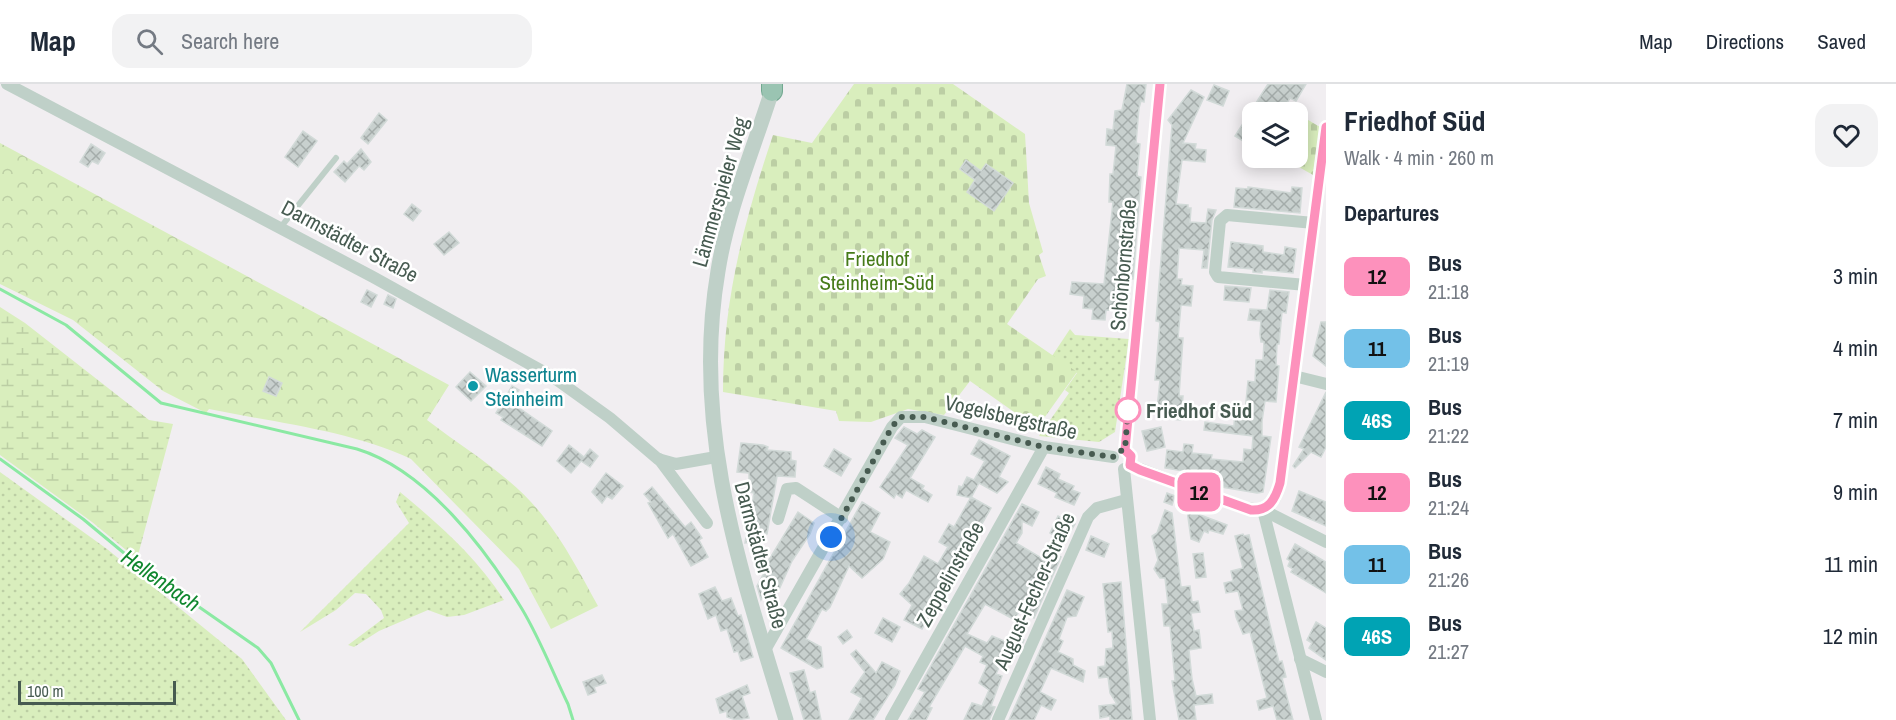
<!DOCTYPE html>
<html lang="en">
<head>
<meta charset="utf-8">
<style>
	:root { --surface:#fff; --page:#f2f2f3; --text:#1f2937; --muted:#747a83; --line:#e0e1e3 }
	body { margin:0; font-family:"Archivo Narrow",sans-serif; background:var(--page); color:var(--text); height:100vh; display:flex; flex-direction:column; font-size:22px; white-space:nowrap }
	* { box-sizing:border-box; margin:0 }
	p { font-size:20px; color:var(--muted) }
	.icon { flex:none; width:33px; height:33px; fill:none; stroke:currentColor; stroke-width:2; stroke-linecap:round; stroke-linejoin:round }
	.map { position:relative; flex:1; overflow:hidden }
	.sheet { display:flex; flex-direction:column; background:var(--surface); width:570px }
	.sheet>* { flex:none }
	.badge { padding:0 12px; border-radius:9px; font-size:21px; line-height:39px }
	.controls { position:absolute; left:1242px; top:18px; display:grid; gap:12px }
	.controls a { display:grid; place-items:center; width:66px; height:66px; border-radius:12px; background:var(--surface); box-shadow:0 3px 15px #0003; font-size:30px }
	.scale { position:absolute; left:18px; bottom:15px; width:158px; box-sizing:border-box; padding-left:6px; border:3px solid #475b51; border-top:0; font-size:16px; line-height:21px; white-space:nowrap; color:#475b51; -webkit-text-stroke:4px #fff; paint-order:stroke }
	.you { position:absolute; width:30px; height:30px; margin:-15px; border:4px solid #fff; border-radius:50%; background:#1a73e8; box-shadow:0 0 0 9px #1a73e833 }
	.map>.badge { position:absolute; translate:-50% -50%; box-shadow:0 0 0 3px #fff }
	h2 { padding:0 18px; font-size:22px; line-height:54px }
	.round { display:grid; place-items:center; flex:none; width:63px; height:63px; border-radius:18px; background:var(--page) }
	.overview { display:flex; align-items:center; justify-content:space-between; height:102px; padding:0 18px }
	h1 { font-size:28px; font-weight:800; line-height:45px }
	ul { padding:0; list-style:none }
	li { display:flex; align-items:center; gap:18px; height:72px; padding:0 18px }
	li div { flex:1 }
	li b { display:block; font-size:22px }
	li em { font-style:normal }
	li .badge { min-width:66px; font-weight:700; text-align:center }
	header { display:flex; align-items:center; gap:36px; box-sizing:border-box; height:84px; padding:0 30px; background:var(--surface); border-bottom:2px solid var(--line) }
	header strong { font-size:28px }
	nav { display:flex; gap:33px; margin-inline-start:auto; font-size:21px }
	.search { width:420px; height:54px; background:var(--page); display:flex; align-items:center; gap:15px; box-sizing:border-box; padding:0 21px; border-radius:18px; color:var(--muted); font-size:22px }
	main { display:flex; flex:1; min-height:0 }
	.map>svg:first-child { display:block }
</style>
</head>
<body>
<header>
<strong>Map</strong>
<div class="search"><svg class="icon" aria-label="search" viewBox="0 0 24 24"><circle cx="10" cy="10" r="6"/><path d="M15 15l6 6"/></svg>Search here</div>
<nav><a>Map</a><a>Directions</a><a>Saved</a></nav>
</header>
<main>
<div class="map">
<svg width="1326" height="636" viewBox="0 0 1326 636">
	<defs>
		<pattern id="green-dots" width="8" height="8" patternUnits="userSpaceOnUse" patternTransform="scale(1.5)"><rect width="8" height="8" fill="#d9eebd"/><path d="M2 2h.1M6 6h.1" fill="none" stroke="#bccea4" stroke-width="1.8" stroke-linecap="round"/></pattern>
		<pattern id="forest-crowns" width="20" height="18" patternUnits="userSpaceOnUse" patternTransform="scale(1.5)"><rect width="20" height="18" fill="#d9eebd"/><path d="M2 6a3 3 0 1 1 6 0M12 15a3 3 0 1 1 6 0" fill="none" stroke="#bccea4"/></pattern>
		<pattern id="wetland-marsh" width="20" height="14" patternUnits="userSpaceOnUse" patternTransform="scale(1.5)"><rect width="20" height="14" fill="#d9eebd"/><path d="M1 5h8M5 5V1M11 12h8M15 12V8" fill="none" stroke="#bccea4"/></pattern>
		<pattern id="cemetery-stones" width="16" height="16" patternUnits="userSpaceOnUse" patternTransform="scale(1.5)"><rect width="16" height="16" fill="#d9eebd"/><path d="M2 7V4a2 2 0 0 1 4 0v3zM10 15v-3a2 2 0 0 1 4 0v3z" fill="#bccea4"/></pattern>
		<pattern id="building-cross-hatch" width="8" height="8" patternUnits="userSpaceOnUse" patternTransform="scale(1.5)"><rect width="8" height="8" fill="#c8d0ce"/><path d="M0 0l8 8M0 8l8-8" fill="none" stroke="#a4acaa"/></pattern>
	</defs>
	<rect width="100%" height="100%" fill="#f1eef1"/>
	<g fill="url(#green-dots)">
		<polygon points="1070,245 1075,251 1129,255 1115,348 1099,358 1039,352 1069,309 1065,306 1077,289 1052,272"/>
		<polygon points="0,388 107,465 242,575 286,636 0,636"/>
		<path d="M400,408C440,441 476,473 504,516L464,531L447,533L428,526L379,547L354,563L348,561L384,534L381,526L366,510L355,509L336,526L300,548L409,439L396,418Z"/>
	</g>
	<path fill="url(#forest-crowns)" d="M0,59L449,301L427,336C466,366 513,393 543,432C565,460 581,491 598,522L551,545L519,485L411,375C349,346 276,339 209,325L206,329L163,307L73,236L0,200Z"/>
	<polygon fill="url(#wetland-marsh)" points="0,223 25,239 149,336 173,340 137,475 92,438 0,371"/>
	<g fill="url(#cemetery-stones)">
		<path d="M854,0H953L1025,50L1029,119L1043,168L1039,171L1046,192L1038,195L1007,240L1077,288L1037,344L970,297L944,331L908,325L871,338L839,337L836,327L723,308C723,215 744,138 773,51L812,59Z"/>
		<polygon points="1298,30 1320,43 1313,91 1283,74 1298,74"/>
	</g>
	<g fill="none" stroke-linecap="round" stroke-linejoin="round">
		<g stroke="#8be9a3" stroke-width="3">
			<path d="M0,205L66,241L161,319L357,365C426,386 486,465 522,525C540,555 553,589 568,620L573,636"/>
			<polyline points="0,375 83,435 136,479 258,564 271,579 299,636"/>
		</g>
	</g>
	<g fill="url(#building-cross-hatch)" stroke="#d2dad8" stroke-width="1.5">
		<polygon points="1127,0 1146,0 1144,18 1141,17 1139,24 1136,59 1140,60 1137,92 1141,93 1133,195 1119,194 1117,215 1123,215 1123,227 1106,226 1105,236 1092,235 1093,225 1083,224 1084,212 1070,210 1072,198 1104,200 1113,118 1109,118 1110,90 1113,90 1116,62 1106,61 1107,45 1113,46 1115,27 1122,26"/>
		<polygon points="1268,0 1306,0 1296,17 1290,14 1285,22 1279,22 1275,28 1252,28 1252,53 1248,60 1235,52"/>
		<polygon points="1214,1 1229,7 1223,22 1207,16"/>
		<polygon points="1191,6 1204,13 1183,59 1196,60 1195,65 1206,66 1205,78 1182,76 1176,120 1188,121 1188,124 1191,124 1190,138 1206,139 1208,125 1216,126 1212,136 1207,184 1202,184 1204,166 1179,164 1177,195 1182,195 1181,201 1193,202 1191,222 1181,221 1178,254 1183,254 1179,312 1183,312 1181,336 1156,334 1160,296 1155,296 1160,238 1156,237 1172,41 1168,36"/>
		<polygon points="379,29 387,36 368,60 361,54"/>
		<polygon points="303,47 317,57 298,83 285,73"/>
		<polygon points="91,60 105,69 98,80 92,77 88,83 80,78"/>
		<polygon points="361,65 371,78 364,86 359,82 345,98 334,88 344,77 347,80"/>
		<polygon points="966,76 981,87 986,80 1013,99 994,127 967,108 975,96 960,85"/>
		<polygon points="1248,103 1291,109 1292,103 1302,104 1300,129 1234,123 1236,104 1248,105"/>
		<polygon points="412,120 421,127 413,137 404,130"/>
		<polygon points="449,148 459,159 444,171 434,160"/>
		<polygon points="1231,158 1263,162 1263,168 1284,171 1285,163 1296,165 1293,189 1262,186 1262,189 1253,188 1253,185 1228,183"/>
		<polygon points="1225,202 1251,204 1249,218 1224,216"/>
		<polygon points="367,206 377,211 371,223 361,218"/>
		<polygon points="1270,206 1289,208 1286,229 1282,228 1279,260 1277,260 1276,281 1279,282 1276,318 1265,317 1262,337 1262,352 1271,353 1263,408 1257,409 1222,403 1222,397 1200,395 1201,390 1165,384 1167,366 1183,368 1184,360 1193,361 1192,369 1212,371 1211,375 1243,378 1244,365 1252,366 1253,352 1204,346 1205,338 1234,342 1235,327 1245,328 1248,297 1255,298 1256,276 1263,276 1264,258 1261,258 1260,250 1261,237 1248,236 1250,225 1267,226"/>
		<polygon points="388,211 396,215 393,224 384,220"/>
		<polygon points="1321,238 1326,238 1326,282 1313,272"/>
		<polygon points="470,288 486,302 471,317 456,303"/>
		<polygon points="269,293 282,299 276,312 263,307"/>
		<polygon points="512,302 519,306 512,319 552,347 542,362 501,336 503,333 496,329"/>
		<polygon points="1326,308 1326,363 1321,373 1311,368 1295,384 1293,382 1304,365 1299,363"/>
		<polygon points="904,343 917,350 922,346 935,353 910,394 924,402 922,405 932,411 928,418 906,406 902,414 896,410 894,414 880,403 908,361 895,354"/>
		<polygon points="1161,343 1165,363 1147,367 1142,347"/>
		<polygon points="979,356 1010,372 999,393 1008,398 997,409 979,399 971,414 957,411 959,402 962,403 967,393 974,396 985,377 971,370"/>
		<polygon points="741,359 763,361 768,363 767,366 791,368 791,376 796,377 795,393 777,392 767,450 755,449 754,458 745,459 754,409 749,408 749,389 737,388"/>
		<polygon points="569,361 584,373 590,365 598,372 590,383 581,377 571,389 557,377"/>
		<polygon points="834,365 851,375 841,392 824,382"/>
		<polygon points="1046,383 1060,390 1058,395 1074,402 1072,406 1080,409 1074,421 1055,413 1057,409 1038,400"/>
		<polygon points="606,389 623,402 612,415 607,412 602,419 592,408"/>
		<polygon points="652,403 685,443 691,438 702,454 699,456 708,473 691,482 673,450 668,454 648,419 651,418 644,410"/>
		<polygon points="1299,407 1326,418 1326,442 1292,427"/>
		<polygon points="1167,409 1175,412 1172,421 1164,418"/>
		<polygon points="971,413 991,424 922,545 904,536 912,521 900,510 909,499 924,472 938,480 948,463 939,458 949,440 954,443"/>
		<polygon points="862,418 880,429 870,448 890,458 883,475 862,494 849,482 830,523 826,527 822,525 806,555 821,563 823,583 817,585 781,564"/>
		<polygon points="1022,420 1039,428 1032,442 1022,437 1022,449 1016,459 1043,475 1052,456 1053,451 1050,449 1058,432 1075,440 1056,471 1061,473 1034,534 1019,527 1015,536 985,520 967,550 987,559 992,552 1004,557 1006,554 1010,556 1012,551 1024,556 1018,570 1015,568 1013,571 1006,568 996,590 1002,592 991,622 995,623 989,636 964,636 972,619 982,622 989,606 979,599 987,581 980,578 983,572 965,562 929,623 932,624 926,636 908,636 925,608 918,605"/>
		<polygon points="1165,426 1172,429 1181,503 1190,502 1192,518 1198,517 1200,528 1191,529 1194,547 1199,546 1201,564 1189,566 1192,595 1196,612 1212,610 1213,619 1194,621 1196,636 1179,636 1172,597 1175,597 1170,542 1164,542 1162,520 1168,520 1165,494 1160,494 1154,485 1158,476 1152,452 1157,449"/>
		<polygon points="1187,426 1227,441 1223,450 1209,446 1208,449 1204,447 1199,458 1191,455"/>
		<polygon points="798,428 814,439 810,450 792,477 777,510 775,509 772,513 765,510 761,516 757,502 766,485 764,484"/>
		<polygon points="1243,450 1244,452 1249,451 1273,554 1279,578 1282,577 1286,593 1282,594 1293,636 1277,636 1273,622 1259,626 1257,617 1267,614 1250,548 1243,550 1236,533 1235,527 1243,526 1238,507 1226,509 1224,499 1233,497 1231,487 1243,484 1235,452"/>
		<polygon points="1091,452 1109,460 1104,473 1086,466"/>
		<polygon points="1295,460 1326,478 1326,509 1291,488 1293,485 1288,482 1290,477 1287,475"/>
		<polygon points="1203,469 1206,493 1196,494 1193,470"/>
		<polygon points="1121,498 1132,636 1110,636 1110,632 1100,634 1099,622 1117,620 1110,609 1108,593 1099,594 1098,589 1098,583 1105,582 1106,565 1113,564 1112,547 1108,548 1103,500"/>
		<polygon points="715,503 722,517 731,514 738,532 741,531 753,573 741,577 738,567 734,568 727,545 721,547 716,531 708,535 699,510"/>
		<polygon points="1067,506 1084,513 1076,532 1067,533 1059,555 1063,557 1058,568 1073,575 1073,581 1085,587 1083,598 1051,584 1040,608 1056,616 1051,626 1041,621 1034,636 1009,636"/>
		<polygon points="883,534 900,543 892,558 875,549"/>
		<polygon points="1316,538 1326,544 1326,576 1309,564 1312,559 1307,556"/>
		<polygon points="847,546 852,553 843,560 838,553"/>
		<polygon points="856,566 876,589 882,578 900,587 895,601 873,636 849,636 862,614 851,608 865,588 851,570"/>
		<polygon points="804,586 810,609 815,607 821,636 804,636 790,589"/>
		<polygon points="602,591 606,599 594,603 596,608 588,611 583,598"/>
		<polygon points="747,601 750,609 742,612 749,634 736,636 727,633 727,627 720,629 716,615"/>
	</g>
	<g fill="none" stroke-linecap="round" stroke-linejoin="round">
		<defs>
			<polyline id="trunk" points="772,7 772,0"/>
		</defs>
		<use href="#trunk" stroke="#72a890" stroke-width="22"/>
		<polyline stroke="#bfd0c8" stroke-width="6" points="280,144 336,74"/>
		<g stroke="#bfd0c8" stroke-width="12">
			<polyline points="7,0 373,193 553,293 610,334 658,375 676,380 716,373"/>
			<polyline points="1306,201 1218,193 1215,188 1220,137 1227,131 1314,139"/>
			<polyline points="1294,292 1326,300"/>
			<polyline points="1125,366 1160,0"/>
			<polyline points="659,375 707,439"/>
			<polyline points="1130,381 1244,424 1263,426 1326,458"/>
			<polyline points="1124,385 1150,636"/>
			<polyline points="1263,426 1275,414 1280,399 1326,43"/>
			<polyline points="1263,426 1316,636"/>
			<polyline points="778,435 787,405 796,404 842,434"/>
			<polyline points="765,566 892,343 901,333 925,333 1044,363 1113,373"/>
			<polyline points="1300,575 1326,588"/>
			<polyline points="891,636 1044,363"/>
			<polyline points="998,636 1088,433 1097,424 1126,416"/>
		</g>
		<path stroke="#bfd0c8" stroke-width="15" d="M774,0C755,62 728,123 718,187C691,345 741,487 786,636"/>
		<use href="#trunk" stroke="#9ac4b2" stroke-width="20"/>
	</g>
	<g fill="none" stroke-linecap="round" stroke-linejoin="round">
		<defs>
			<path id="line" d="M1160,0L1125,366L1131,372L1130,381L1140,386L1251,426C1269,427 1275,416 1280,399L1326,43"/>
		</defs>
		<use href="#line" stroke="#fff" stroke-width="14"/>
		<use href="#line" stroke="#fd91bc" stroke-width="9"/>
		<polyline stroke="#475b51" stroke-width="6" stroke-dasharray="0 10.8" points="831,453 892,343 900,333 925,333 1044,363 1113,373 1116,368 1125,366 1128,326"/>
	</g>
	<circle fill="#0f9aa8" stroke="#fff" stroke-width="2" cx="473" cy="302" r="6"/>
	<circle fill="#fff" stroke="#fd91bc" stroke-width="3" cx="1128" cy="326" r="12"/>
	<g text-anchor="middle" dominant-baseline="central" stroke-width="5" stroke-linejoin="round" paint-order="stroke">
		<g font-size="21" fill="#475b51" stroke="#fff">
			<text transform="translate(720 108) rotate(-74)">Lämmerspieler Weg</text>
			<text transform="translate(350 157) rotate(28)">Darmstädter Straße</text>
			<text transform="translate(1123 181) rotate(-85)">Schönbornstraße</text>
			<text transform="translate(1011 333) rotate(13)">Vogelsbergstraße</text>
			<text transform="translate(761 471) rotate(75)">Darmstädter Straße</text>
			<text transform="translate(950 490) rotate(-61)">Zeppelinstraße</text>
			<text transform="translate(1034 507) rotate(-66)">August-Fecher-Straße</text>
		</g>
		<g font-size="21" fill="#467b19" stroke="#fff">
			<text x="877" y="174">Friedhof<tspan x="877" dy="24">Steinheim-Süd</tspan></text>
		</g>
		<g font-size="21" fill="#0d838f" stroke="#fff" text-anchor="start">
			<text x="485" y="290">Wasserturm<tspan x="485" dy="24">Steinheim</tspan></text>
		</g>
		<g font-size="21" font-weight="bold" fill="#475b51" stroke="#fff" text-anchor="start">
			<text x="1146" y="326">Friedhof Süd</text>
		</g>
		<g font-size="22" font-style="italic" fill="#10872f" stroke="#fff">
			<text transform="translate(161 496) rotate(35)">Hellenbach</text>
		</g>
	</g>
</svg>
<div class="controls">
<a><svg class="icon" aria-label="layers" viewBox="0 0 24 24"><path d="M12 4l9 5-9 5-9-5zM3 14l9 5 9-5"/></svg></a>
</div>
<div class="scale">100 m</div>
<div class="you" style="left:831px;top:453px"></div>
<b class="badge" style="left:1199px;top:408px;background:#fd91bc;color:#111">12</b>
</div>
<section class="sheet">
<div class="overview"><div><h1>Friedhof Süd</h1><p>Walk · 4 min · 260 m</p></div><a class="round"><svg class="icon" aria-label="heart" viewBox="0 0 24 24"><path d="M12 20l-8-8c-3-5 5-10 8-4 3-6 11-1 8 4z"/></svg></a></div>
<h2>Departures</h2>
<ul>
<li><span class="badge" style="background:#fd91bc;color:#111">12</span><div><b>Bus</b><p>21:18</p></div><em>3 min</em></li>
<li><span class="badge" style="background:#73c1e8;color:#111">11</span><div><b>Bus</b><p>21:19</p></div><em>4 min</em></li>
<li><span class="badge" style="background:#00a3b4;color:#fff">46S</span><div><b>Bus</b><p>21:22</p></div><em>7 min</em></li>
<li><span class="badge" style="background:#fd91bc;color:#111">12</span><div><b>Bus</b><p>21:24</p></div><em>9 min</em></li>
<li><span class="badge" style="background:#73c1e8;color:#111">11</span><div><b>Bus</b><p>21:26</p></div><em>11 min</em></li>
<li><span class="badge" style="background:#00a3b4;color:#fff">46S</span><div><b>Bus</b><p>21:27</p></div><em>12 min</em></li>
</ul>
</section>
</main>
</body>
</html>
